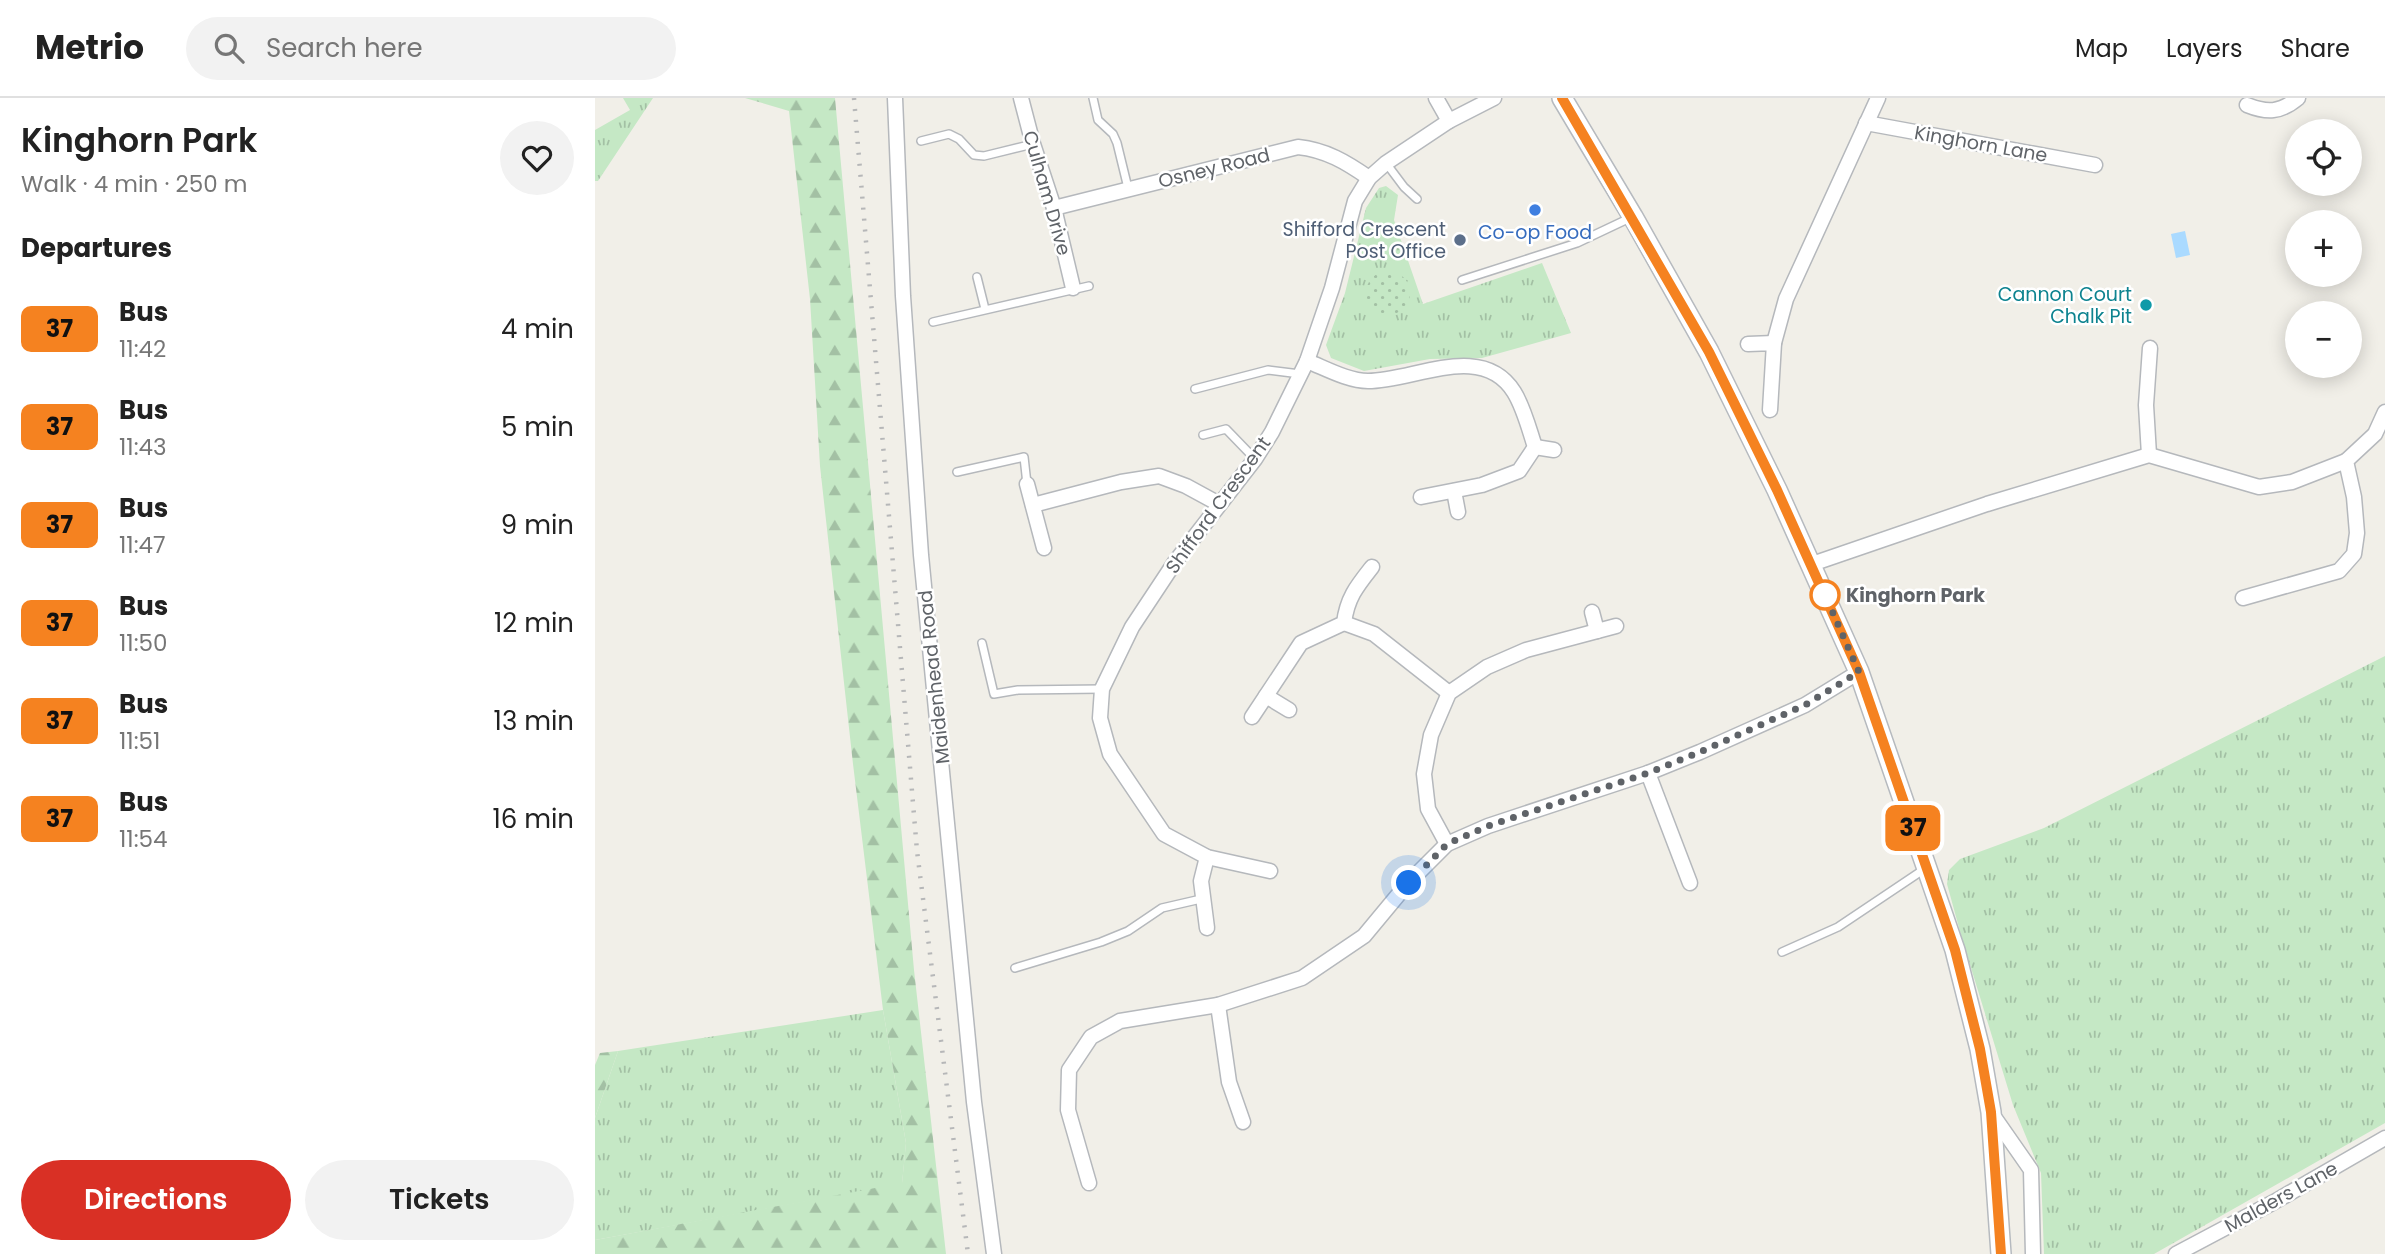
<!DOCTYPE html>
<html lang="en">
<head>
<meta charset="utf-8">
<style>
	:root { --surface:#fff; --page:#f2f2f2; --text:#222; --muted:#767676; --line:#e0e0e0; --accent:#d93025 }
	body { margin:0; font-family:Poppins,sans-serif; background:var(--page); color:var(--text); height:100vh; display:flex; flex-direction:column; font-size:26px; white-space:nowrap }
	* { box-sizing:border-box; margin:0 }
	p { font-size:23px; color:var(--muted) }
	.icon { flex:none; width:38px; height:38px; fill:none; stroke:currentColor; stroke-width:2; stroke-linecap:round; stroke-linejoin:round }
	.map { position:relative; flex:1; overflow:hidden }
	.sheet { display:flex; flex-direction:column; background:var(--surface); width:595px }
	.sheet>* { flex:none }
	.badge { padding:0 14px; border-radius:10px; font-size:24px; line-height:46px }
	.fabs { position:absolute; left:1690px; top:21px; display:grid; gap:14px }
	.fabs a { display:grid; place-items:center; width:77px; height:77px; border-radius:50%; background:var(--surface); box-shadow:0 4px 18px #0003; font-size:35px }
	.you { position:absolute; width:35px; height:35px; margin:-18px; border:5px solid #fff; border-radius:50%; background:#1a73e8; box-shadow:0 0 0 10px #1a73e833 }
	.map>.badge { position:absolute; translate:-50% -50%; box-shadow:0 0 0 4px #fff }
	h2 { padding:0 21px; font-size:26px; line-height:63px }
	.round { display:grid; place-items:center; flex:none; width:74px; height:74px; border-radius:37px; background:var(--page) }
	.headline { display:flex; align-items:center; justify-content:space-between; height:119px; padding:0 21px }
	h1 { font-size:33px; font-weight:600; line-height:52px }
	.primary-button { display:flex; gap:14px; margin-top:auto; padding:14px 21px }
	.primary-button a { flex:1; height:80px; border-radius:42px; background:var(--accent); color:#fff; font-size:28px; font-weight:600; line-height:80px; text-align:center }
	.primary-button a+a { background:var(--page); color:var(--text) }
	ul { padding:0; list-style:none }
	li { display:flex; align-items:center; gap:21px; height:98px; padding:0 21px }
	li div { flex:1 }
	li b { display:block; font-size:26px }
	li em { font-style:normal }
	li .badge { min-width:77px; font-weight:700; text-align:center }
	header { display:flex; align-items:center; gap:42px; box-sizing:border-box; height:98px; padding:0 35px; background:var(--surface); border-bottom:2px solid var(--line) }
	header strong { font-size:33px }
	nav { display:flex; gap:38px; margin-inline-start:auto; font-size:24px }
	.search { width:490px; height:63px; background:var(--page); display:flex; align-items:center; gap:18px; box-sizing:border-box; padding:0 24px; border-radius:38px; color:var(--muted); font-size:26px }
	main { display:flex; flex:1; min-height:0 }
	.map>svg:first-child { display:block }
</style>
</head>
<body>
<header>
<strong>Metrio</strong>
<div class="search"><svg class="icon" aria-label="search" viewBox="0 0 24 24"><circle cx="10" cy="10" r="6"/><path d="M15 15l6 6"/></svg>Search here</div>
<nav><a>Map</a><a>Layers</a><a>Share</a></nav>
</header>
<main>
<section class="sheet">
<div class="headline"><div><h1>Kinghorn Park</h1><p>Walk · 4 min · 250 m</p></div><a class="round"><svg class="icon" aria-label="heart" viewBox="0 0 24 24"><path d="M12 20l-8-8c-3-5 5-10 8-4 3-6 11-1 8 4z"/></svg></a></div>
<h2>Departures</h2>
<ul>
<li><span class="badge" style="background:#f58220;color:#111">37</span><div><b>Bus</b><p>11:42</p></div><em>4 min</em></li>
<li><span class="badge" style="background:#f58220;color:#111">37</span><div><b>Bus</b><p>11:43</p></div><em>5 min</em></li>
<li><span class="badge" style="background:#f58220;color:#111">37</span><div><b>Bus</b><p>11:47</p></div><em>9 min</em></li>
<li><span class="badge" style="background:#f58220;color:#111">37</span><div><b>Bus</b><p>11:50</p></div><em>12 min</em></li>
<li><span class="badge" style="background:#f58220;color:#111">37</span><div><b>Bus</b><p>11:51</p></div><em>13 min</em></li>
<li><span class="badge" style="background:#f58220;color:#111">37</span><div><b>Bus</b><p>11:54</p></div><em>16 min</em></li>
</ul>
<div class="primary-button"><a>Directions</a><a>Tickets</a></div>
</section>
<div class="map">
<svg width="1790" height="1156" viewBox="0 0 1790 1156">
	<defs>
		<pattern id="grass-tufts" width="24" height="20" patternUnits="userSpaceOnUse" patternTransform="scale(1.75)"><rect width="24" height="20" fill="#c5e8c5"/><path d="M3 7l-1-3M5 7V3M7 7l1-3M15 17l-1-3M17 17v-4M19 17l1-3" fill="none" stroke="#a3c0a4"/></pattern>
		<pattern id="forest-firs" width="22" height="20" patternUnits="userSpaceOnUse" patternTransform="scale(1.75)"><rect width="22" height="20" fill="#c5e8c5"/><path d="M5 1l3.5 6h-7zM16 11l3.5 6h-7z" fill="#a3c0a4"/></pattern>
		<pattern id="park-dots" width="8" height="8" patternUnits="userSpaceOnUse" patternTransform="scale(1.75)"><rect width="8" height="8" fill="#c5e8c5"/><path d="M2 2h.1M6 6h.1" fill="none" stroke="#a3c0a4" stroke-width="1.8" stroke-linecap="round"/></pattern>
	</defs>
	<rect width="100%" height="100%" fill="#f1efe8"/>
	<g fill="url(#grass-tufts)">
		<polygon points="28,0 58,0 3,83 0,83 0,32 35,12"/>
		<polygon points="791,88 803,97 799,122 828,206 947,165 976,235 887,260 835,261 769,273 736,260 731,247 750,195 771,110 784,90"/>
		<polygon points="1790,558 1790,1025 1559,1156 1449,1156 1446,1075 1418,1007 1366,837 1352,786 1354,772 1365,761 1449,730"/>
		<polygon points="288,912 311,1045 307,1086 0,1142 0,1020 23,953"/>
	</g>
	<g fill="url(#forest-firs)">
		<polygon points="150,0 240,0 319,872 351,1156 0,1156 0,1142 307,1085 311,1045 288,912 258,666 225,368 215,201 194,13"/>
		<polygon points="23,953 0,1020 0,967 5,955"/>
	</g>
	<circle fill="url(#park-dots)" cx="793" cy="195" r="22"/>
	<polygon fill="#aadaff" points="1590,133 1595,157 1581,160 1576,136"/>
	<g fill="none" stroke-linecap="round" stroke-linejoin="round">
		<defs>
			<g id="service">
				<polyline points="498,0 503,22 518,36 522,45 533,90"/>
				<polyline points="326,43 354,36 364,41 379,57 389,58 438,46"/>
				<polyline points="791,65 809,89 822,101"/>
				<polyline points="382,179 390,211"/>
				<polyline points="867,182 982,145 1037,119"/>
				<polyline points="338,224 494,188"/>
				<polyline points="600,291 673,272 705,276"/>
				<polyline points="608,337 631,331 660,361"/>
				<polyline points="362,374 429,359 432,386"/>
				<polyline points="387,545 399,596 423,592 507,591"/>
				<polyline points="1187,854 1243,829 1331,770"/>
				<polyline points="420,870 506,844 533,833 567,810 606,801"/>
			</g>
			<g id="minor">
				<polyline points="300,0 308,198 326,457 379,1004 399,1156"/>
				<polyline points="426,0 438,46 459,110 478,190"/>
				<polyline points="841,0 854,23"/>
				<path d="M1652,7C1672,15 1685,15 1703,0"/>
				<polyline points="1271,25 1500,67"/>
				<path d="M459,110L703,49C731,52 751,64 774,80"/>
				<polyline points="1179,245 1191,201 1283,0"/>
				<polyline points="1153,246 1179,245 1175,312"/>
				<path d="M712,263C730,270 753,283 773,283C819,283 887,243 919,294C929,310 934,331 940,349L924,373L887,387L826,399"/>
				<polyline points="940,349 959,352"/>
				<polyline points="1554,357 1551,307 1555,250"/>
				<polyline points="432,386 449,450"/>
				<polyline points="859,393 863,414"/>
				<polyline points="438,407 526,384 564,378 591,388 624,406"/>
				<polyline points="1217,466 1392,406 1554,357 1664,389 1697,384 1751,363"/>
				<polyline points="1648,500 1744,473 1759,456 1762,435 1759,399 1751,363 1780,336 1790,314"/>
				<polyline points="997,514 1002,533"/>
				<polyline points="749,525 779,536 854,595"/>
				<polyline points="671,598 694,612"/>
				<path d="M657,619L706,545L749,525C752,500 762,488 777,469"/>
				<polyline points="1053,675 1095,785"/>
				<polyline points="852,746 833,711 829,676 836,637 854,595 892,569 931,552 1021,528"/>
				<polyline points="675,773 612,759 569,736 515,656 505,620 507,591 537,529 580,464 660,361 677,334 712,263 737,190 760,103 774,80 791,65 854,23 899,0"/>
				<polyline points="612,830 606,783 612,759"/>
				<polyline points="623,907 634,984 648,1024"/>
				<polyline points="1397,1016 1436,1072 1438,1156"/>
				<polyline points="494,1085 473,1012 474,972 496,939 525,923 623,907 707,880 769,838 813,785 852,746 893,728 1053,675 1105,654 1210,607 1264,574"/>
				<polyline points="1581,1156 1679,1104 1790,1040"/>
			</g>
			<polyline id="secondary" points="967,0 1038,119 1114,254 1182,392 1264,574 1360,852 1385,951 1396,1014 1406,1156"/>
		</defs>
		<use href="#service" stroke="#b5b8bc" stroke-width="10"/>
		<use href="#minor" stroke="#b5b8bc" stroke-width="17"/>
		<use href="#secondary" stroke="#b6babf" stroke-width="22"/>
		<use href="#service" stroke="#fff" stroke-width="7"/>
		<use href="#minor" stroke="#fff" stroke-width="14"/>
		<use href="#secondary" stroke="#fff" stroke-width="19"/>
		<polyline stroke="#b6b7b8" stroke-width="4.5" stroke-dasharray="2 9" stroke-linecap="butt" points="259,0 322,753 373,1156"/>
	</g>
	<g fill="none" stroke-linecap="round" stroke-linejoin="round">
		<defs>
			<polyline id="line" points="967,0 1114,254 1182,392 1264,574 1360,852 1385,951 1396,1014 1406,1156"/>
		</defs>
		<use href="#line" stroke="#fff" stroke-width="16"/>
		<use href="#line" stroke="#f58220" stroke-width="10"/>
		<polyline stroke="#5f6368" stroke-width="7" stroke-dasharray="0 12.6" points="814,785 852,746 893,728 1053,675 1105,654 1210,607 1264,574 1227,490 1230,497"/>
	</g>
	<circle fill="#3f7fe0" stroke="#fff" stroke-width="2.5" cx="940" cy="112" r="7"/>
	<circle fill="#5c6f8a" stroke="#fff" stroke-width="2.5" cx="865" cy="142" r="7"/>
	<circle fill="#0f9aa8" stroke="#fff" stroke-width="2.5" cx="1551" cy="207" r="7"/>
	<circle fill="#fff" stroke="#f58220" stroke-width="3.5" cx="1230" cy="497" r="14"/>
	<g text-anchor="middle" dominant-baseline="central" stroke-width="5" stroke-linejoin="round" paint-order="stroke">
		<g font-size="19" fill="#5f6368" stroke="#fff">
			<text transform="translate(1386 46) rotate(10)">Kinghorn Lane</text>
			<text transform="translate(619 70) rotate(-14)">Osney Road</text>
			<text transform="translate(452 95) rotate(74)">Culham Drive</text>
			<text transform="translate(623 407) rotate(-54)">Shifford Crescent</text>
			<text transform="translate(339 579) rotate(-96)">Maidenhead Road</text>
			<text transform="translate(1686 1099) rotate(-29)">Malders Lane</text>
		</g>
		<g font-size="19" fill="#4e5e75" stroke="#fff" text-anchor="end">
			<text x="851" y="131">Shifford Crescent<tspan x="851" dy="22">Post Office</tspan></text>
		</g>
		<g font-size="19" fill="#366cbe" stroke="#fff">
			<text x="940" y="134">Co-op Food</text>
		</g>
		<g font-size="19" fill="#0d838f" stroke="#fff" text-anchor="end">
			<text x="1537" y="196">Cannon Court<tspan x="1537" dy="22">Chalk Pit</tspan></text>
		</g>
		<g font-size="19" font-weight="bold" fill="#5f6368" stroke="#fff" text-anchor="start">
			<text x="1251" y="497">Kinghorn Park</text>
		</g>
	</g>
</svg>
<div class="fabs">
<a><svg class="icon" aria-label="locate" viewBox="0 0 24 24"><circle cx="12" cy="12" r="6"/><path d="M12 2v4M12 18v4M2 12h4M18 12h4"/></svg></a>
<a>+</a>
<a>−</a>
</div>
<div class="you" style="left:814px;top:785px"></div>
<b class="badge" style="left:1318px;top:730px;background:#f58220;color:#111">37</b>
</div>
</main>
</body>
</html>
